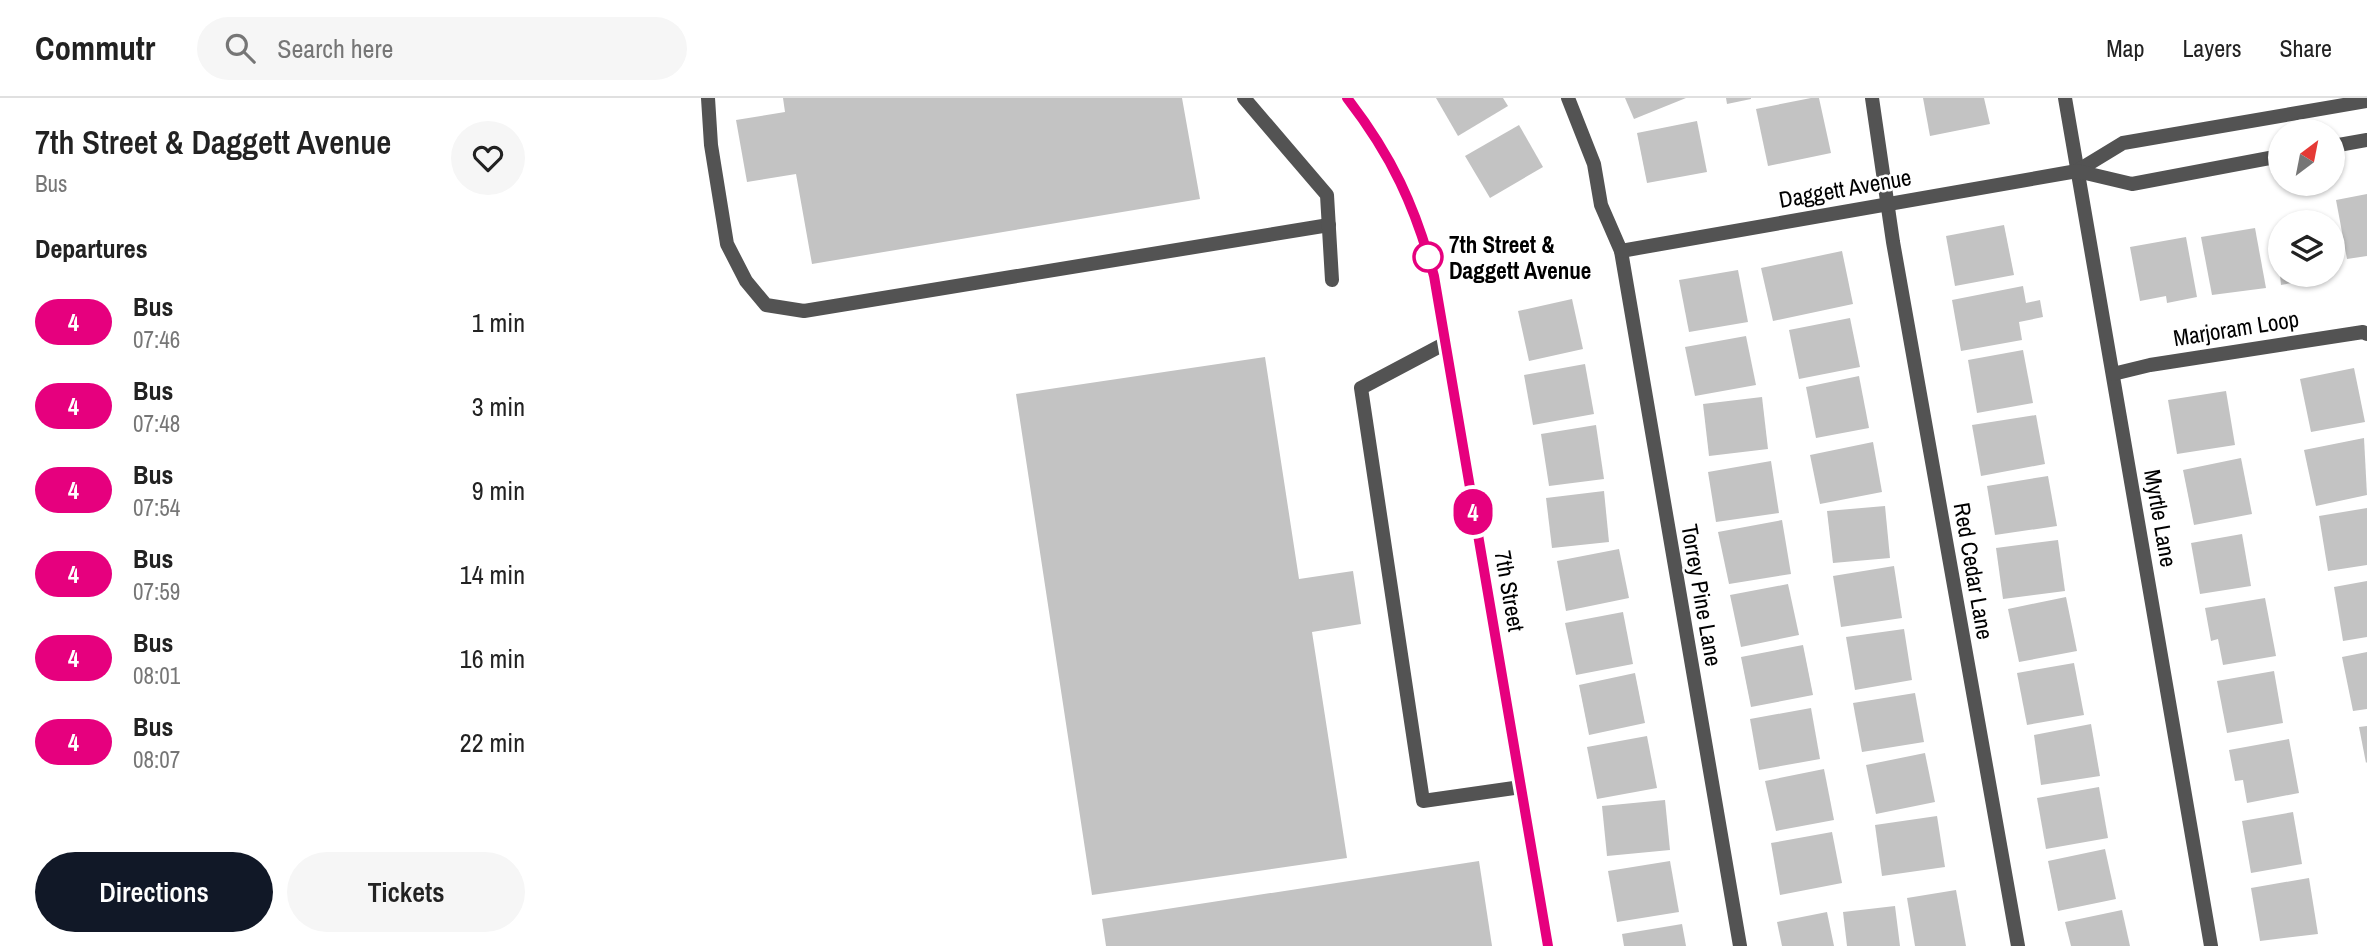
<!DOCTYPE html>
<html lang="en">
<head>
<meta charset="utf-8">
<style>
	:root { --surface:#fff; --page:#f6f6f6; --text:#222; --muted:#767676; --line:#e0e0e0; --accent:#111827 }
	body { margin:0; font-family:"Archivo Narrow",sans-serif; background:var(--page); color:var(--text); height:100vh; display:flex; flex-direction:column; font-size:26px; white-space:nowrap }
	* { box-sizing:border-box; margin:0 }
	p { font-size:23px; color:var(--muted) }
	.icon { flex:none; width:38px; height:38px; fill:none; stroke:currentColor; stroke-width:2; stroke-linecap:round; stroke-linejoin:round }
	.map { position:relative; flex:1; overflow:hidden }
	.side { display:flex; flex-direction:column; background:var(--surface); width:560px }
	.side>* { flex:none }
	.badge { padding:0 14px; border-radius:23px; font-size:24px; line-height:46px }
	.needle { width:46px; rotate:32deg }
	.buttons { position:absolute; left:1708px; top:21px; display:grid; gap:14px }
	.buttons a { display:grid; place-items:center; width:77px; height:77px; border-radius:50%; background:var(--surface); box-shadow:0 2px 5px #0004; font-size:35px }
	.map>.badge { position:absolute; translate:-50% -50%; box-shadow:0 0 0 4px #fff }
	h2 { padding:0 35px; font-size:26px; line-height:63px }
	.round { display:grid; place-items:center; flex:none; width:74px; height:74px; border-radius:37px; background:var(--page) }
	.overview { display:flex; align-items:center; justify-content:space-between; height:119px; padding:0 35px }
	h1 { font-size:33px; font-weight:600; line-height:52px }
	.primary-button { display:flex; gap:14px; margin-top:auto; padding:14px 35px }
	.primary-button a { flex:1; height:80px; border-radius:42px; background:var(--accent); color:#fff; font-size:28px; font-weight:600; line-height:80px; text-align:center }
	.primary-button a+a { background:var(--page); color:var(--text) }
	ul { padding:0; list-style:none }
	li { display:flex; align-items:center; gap:21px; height:84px; padding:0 35px }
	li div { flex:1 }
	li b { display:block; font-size:26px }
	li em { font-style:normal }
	li .badge { min-width:77px; font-weight:700; text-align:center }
	header { display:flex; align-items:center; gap:42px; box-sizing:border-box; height:98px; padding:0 35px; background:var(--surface); border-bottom:2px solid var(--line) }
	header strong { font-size:33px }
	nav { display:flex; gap:38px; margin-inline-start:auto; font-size:24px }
	.search { width:490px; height:63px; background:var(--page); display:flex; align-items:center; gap:18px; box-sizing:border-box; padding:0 24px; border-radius:38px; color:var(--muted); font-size:26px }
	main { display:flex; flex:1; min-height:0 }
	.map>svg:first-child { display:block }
</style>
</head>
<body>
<header>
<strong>Commutr</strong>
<div class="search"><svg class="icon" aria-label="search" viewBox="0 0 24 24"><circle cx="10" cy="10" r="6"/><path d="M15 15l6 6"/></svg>Search here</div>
<nav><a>Map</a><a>Layers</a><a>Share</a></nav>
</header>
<main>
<section class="side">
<div class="overview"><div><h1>7th Street &amp; Daggett Avenue</h1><p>Bus</p></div><a class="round"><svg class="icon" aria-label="heart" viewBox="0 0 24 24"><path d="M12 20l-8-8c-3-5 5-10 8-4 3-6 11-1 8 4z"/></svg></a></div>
<h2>Departures</h2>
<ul>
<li><span class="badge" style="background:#e6007e;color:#fff">4</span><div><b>Bus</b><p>07:46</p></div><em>1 min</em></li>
<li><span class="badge" style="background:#e6007e;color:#fff">4</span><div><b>Bus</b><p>07:48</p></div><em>3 min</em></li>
<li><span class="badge" style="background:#e6007e;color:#fff">4</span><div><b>Bus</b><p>07:54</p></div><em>9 min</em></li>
<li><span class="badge" style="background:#e6007e;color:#fff">4</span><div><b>Bus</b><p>07:59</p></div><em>14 min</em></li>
<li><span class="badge" style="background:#e6007e;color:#fff">4</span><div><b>Bus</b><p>08:01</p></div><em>16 min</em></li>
<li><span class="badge" style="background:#e6007e;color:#fff">4</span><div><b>Bus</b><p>08:07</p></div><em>22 min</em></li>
</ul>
<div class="primary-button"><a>Directions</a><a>Tickets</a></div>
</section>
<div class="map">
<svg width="1807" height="848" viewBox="0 0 1807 848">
	<rect width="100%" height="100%" fill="#fff"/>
	<g fill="#c3c3c3">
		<polygon points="223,0 622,0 640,101 252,166 236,76 187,84 176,22 225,14"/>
		<polygon points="876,0 943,0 948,8 898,38"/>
		<polygon points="1065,0 1126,0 1074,21"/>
		<polygon points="1166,0 1191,0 1191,1 1167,6"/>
		<polygon points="1251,0 1259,0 1271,55 1208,68 1196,11"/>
		<polygon points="1363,0 1424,0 1430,26 1370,38"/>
		<polygon points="1137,23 1147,74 1087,85 1077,35"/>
		<polygon points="959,27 983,69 930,100 905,58"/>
		<polygon points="1807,96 1807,158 1787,161 1776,102"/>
		<polygon points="1444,127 1454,177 1395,188 1386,138"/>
		<polygon points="1695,130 1706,190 1652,197 1641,139"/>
		<polygon points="1720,134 1720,176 1719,176 1711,136"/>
		<polygon points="1626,139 1637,199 1607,205 1606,198 1580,203 1570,149"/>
		<polygon points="1282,153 1293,206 1213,223 1201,170"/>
		<polygon points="1178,172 1188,224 1129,234 1119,182"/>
		<polygon points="1720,177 1768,177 1768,178 1721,187"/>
		<polygon points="1463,188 1466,205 1480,202 1483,219 1459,224 1462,242 1401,253 1392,202"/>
		<polygon points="1012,201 1023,251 969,263 958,213"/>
		<polygon points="1290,220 1300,269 1239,281 1229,232"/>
		<polygon points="1186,238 1196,287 1135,298 1125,249"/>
		<polygon points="1463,252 1473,305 1417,315 1408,262"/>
		<polygon points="705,259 739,481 793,473 801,526 752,534 787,760 532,797 456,296"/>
		<polygon points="1025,266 1034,316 973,327 964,277"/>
		<polygon points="1794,270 1805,324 1751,334 1740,281"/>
		<polygon points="1299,278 1309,330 1256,340 1246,289"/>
		<polygon points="1666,293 1675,347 1617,356 1608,302"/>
		<polygon points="1202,299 1208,351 1149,358 1143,306"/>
		<polygon points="1476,317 1485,366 1421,378 1412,327"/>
		<polygon points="1036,327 1044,381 989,388 981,336"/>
		<polygon points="1804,340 1807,397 1756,408 1744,352"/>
		<polygon points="1313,344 1322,394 1260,406 1250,357"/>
		<polygon points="1681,360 1692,416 1634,427 1623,372"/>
		<polygon points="1211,363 1219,415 1156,424 1148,374"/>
		<polygon points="1488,378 1497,428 1435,437 1427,388"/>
		<polygon points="1044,393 1049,444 992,450 986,400"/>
		<polygon points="1325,408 1330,460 1273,465 1267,413"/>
		<polygon points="1807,410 1807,467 1768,473 1759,418"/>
		<polygon points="1222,422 1231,476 1169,486 1158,434"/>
		<polygon points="1682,436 1691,488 1640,496 1631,445"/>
		<polygon points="1498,442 1505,493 1443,501 1436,450"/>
		<polygon points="1059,451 1069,500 1006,513 997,463"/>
		<polygon points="1334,468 1342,520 1281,529 1273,478"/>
		<polygon points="1807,483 1807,539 1783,543 1774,489"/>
		<polygon points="1228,486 1239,537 1181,549 1170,497"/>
		<polygon points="1506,499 1517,553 1459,564 1448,511"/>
		<polygon points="1705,500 1716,558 1663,567 1658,541 1651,543 1645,510"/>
		<polygon points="1063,514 1073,566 1016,577 1005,525"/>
		<polygon points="1344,531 1352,582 1295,592 1286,539"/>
		<polygon points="1243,547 1253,597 1191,609 1181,559"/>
		<polygon points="1807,554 1807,611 1793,613 1782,559"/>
		<polygon points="1514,565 1524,617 1467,627 1457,575"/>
		<polygon points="1714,573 1723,625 1667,635 1657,583"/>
		<polygon points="1075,575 1085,625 1029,637 1019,587"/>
		<polygon points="1355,595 1364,644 1302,654 1293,605"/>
		<polygon points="1251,610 1260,661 1199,672 1190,621"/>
		<polygon points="1531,626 1540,678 1481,687 1474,637"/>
		<polygon points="1807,628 1807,664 1806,665 1799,629"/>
		<polygon points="1087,638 1097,690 1037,701 1027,649"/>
		<polygon points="1729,641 1739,695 1687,705 1683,682 1675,683 1669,652"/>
		<polygon points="1365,655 1375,704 1316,716 1306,667"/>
		<polygon points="1264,671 1274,722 1216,733 1205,683"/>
		<polygon points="1539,689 1548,740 1486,751 1477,700"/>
		<polygon points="1105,702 1110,752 1047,758 1042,708"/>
		<polygon points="1733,714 1742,766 1691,775 1682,723"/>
		<polygon points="1377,718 1385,769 1322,778 1315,727"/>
		<polygon points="1272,734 1282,785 1220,797 1211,745"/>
		<polygon points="1545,751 1556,801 1498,813 1488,763"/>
		<polygon points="919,763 932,848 546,848 542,821"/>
		<polygon points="1110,763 1119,814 1057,824 1048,773"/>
		<polygon points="1749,780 1758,836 1700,843 1691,790"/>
		<polygon points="1396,792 1406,848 1355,848 1347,800"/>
		<polygon points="1335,808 1340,848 1287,848 1283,814"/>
		<polygon points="1562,812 1570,848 1511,848 1505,824"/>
		<polygon points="1267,814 1274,848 1222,848 1217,824"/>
		<polygon points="1122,826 1126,848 1064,848 1062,836"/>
	</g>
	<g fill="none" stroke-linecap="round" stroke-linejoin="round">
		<g stroke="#535353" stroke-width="14">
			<polyline points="148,0 151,47 167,146 186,183 206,207 244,213 769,127"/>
			<polyline points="684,0 767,97 772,182"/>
			<polyline points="884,246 801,290 863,703 961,689"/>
		</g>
		<g stroke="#535353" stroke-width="14">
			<polyline points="1008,0 1034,66 1041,107 1061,153 1180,848"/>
			<polyline points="1312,0 1333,144 1458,848"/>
			<polyline points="1505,0 1651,848"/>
			<polyline points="1773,48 1807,42"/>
			<polyline points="1517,73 1563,45 1807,3"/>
			<polyline points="1061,153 1517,73 1572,86 1720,58"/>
			<polyline points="1553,276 1590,267 1803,234 1807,236"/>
		</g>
		<path stroke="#535353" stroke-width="14" d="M787,0C832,57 855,108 874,178L988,848"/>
	</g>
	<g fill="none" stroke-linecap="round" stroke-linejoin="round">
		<defs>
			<path id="line" d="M787,0C832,58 855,108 874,178L988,848"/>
		</defs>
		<use href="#line" stroke="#fff" stroke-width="16"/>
		<use href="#line" stroke="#e6007e" stroke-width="10"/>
	</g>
	<circle fill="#fff" stroke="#e6007e" stroke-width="3.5" cx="868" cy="159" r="14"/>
	<g text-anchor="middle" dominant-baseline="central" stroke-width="5" stroke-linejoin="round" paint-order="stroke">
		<g font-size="23" fill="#000" stroke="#fff">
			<text transform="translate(1285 90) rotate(-10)">Daggett Avenue</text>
			<text transform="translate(1676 230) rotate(-9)">Marjoram Loop</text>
			<text transform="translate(1601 420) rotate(80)">Myrtle Lane</text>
			<text transform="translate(1414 473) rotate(80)">Red Cedar Lane</text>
			<text transform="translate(950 493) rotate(80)">7th Street</text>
			<text transform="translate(1142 497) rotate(80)">Torrey Pine Lane</text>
		</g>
		<g font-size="23" font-weight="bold" fill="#000" stroke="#fff" text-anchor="start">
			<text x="889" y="146">7th Street &amp;<tspan x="889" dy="26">Daggett Avenue</tspan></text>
		</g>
	</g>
</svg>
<div class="buttons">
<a><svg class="needle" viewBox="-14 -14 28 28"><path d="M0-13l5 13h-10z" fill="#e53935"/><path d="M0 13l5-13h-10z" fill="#767676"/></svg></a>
<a><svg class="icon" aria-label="layers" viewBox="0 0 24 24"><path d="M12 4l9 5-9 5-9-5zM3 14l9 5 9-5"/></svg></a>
</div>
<b class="badge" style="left:913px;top:414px;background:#e6007e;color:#fff">4</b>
</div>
</main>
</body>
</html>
